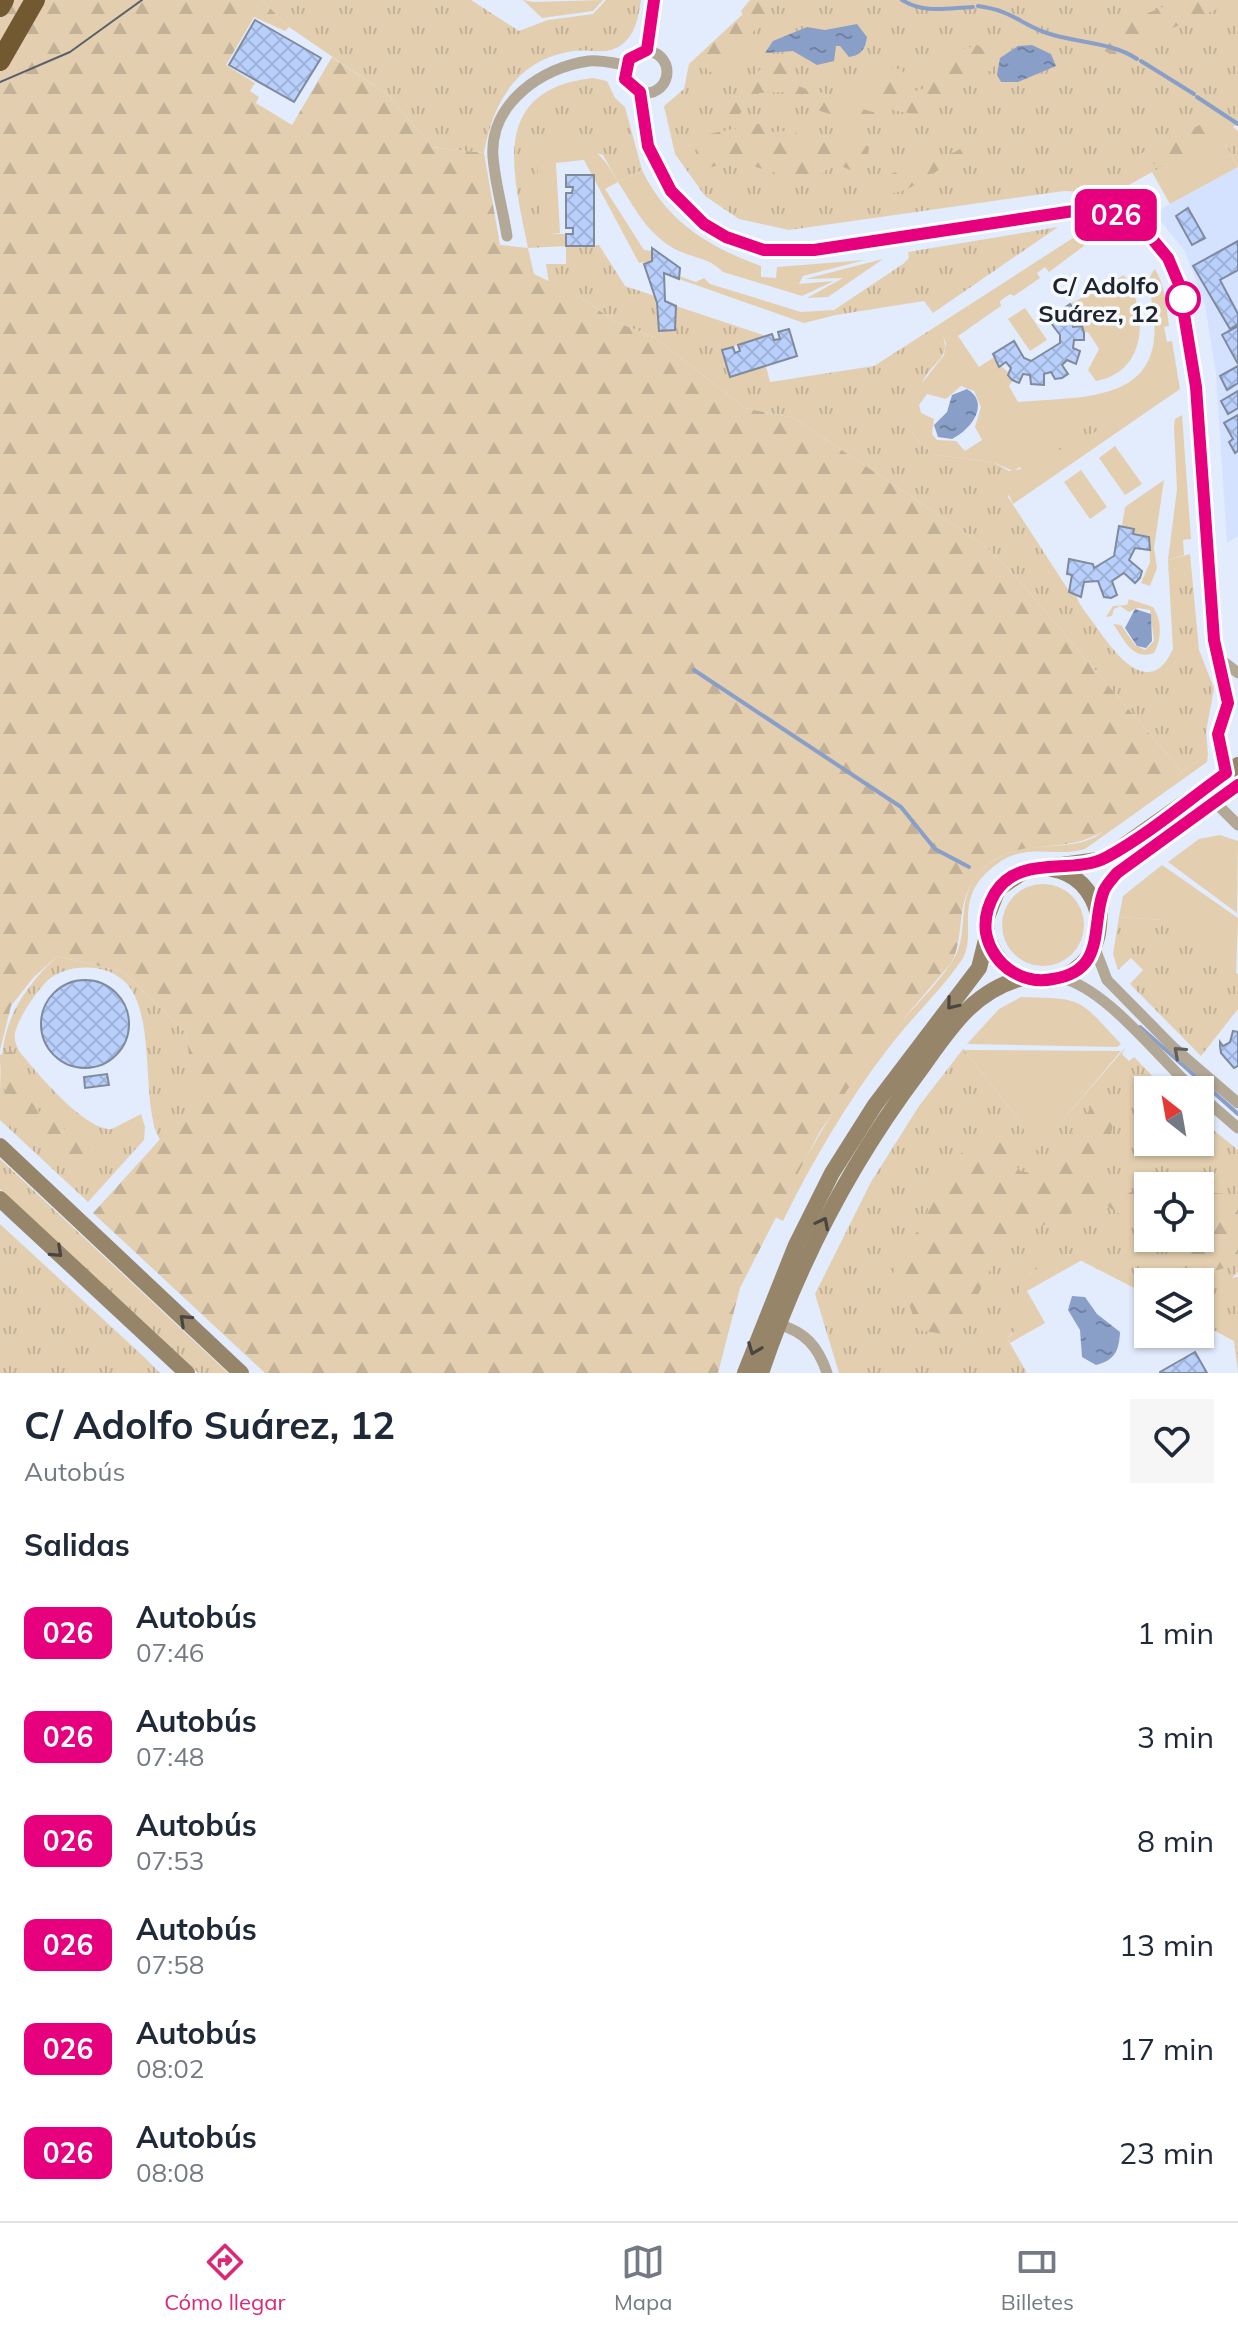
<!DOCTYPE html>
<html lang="es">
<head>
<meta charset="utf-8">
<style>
	:root { --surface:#fff; --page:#f6f6f7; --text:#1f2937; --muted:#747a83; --line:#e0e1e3; --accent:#db2777 }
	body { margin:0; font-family:Mulish,sans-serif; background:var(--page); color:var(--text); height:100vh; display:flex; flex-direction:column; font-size:30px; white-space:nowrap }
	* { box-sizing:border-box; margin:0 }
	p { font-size:26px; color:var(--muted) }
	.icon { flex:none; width:44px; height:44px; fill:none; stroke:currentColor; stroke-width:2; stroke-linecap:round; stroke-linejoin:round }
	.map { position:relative; height:1373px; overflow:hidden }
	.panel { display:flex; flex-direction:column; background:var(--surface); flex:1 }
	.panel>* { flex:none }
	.badge { padding:0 16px; border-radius:12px; font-size:28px; line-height:52px }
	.needle { width:52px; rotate:329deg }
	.tools { position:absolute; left:1134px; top:1076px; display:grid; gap:16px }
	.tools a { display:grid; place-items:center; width:80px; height:80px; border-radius:0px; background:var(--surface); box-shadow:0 2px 6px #0004; font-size:40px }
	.map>.badge { position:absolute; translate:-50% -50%; box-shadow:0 0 0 4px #fff }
	h2 { padding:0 24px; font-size:30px; line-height:72px }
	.round { display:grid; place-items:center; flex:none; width:84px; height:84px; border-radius:0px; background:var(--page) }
	.summary { display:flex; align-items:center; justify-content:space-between; height:136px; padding:0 24px }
	h1 { font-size:38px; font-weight:700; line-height:60px }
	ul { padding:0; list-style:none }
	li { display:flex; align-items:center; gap:24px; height:104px; padding:0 24px }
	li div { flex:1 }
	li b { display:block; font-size:30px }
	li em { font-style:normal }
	li .badge { min-width:88px; font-weight:700; text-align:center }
	.dock { display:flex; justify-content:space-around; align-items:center; height:112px; border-top:2px solid var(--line); background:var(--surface); font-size:22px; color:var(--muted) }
	.dock a { display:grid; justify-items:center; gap:4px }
	.dock .on { color:var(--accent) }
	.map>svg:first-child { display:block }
</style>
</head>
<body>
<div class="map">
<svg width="1238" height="1373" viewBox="0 0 1238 1373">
	<defs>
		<pattern id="grass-tufts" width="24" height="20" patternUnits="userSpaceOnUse" patternTransform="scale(2)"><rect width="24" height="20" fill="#e3cfaf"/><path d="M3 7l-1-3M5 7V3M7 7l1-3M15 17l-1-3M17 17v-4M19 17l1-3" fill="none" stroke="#c2b197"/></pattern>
		<pattern id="forest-firs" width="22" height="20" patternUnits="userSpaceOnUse" patternTransform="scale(2)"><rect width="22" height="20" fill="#e3cfaf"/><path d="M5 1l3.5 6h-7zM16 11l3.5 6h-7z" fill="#c2b197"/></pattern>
		<pattern id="water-ripples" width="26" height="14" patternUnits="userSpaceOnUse" patternTransform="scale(2)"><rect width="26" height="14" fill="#8a9fc8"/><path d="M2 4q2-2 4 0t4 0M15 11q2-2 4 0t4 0" fill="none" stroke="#7081a3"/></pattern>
		<pattern id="building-cross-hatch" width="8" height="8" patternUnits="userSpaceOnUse" patternTransform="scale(2)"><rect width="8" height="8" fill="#bad0fc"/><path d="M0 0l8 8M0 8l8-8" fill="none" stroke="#9fb2d8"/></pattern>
	</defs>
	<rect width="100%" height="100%" fill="#e2ecfd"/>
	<polygon fill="#d4e2ff" points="1238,167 1238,536 1227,543 1216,374 1205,305 1185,251 1154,213"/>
	<g fill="url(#grass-tufts)" fill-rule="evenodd">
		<path d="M262,0H471L519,31L548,20L593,14L606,0H641C638,20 634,43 611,50C601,53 586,49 574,51C517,59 493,102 484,153L432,147L388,95L289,27Z"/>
		<polygon points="758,0 1238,0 1238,124 1233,127 1238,131 1238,167 1220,135 1114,193 1064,191 789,230 739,219 705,196 675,154 664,106 684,89 689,64"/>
		<path d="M593,78L607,81L615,98L625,107L642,170L618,182L603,155L545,139L542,234H566L567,246L599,245L625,286L655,296L659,331L675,330L676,306L766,336L722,350L730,377L766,366L770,382L874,366L938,325C956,358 935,357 923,381C916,394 915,416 912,432L921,445L937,455L993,462L1009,471L1022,469L1106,413L1108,427L1011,485L1008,497L1069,591L1075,593C1078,604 1088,615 1095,625C1113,651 1149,702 1173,649L1168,560L1190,554L1199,650L1214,688L1206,732L1208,754L1182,772L1016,577L985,546L794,418L745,408L654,337L616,322L577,295L549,283L546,264H566V246L528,248C513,173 488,90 593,78Z"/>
		<polygon points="1058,227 933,313 924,301 836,315 834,310 903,264 909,258 908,252"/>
		<polygon points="1119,917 1164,920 1238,974 1238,1009 1201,1056 1130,984 1143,970 1131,958 1118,970 1113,954"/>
		<path d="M57,956L124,972L186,1033L196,1101L160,1140C140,1106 157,1018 127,984C109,964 74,963 52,977C40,985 18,1018 15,1033C14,1040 16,1045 19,1051C36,1072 85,1131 112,1129L141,1114L145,1127L144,1140L88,1202L0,1120C0,1042 0,1012 57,956Z"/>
		<path d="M1125,1048L1122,1054L1129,1061L1134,1057L1166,1090H1148V1142H1200V1119L1238,1150V1272L1232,1278L1238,1277V1373L1234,1341L1200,1323V1282H1148V1295L1068,1254L1029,1274L1018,1328L1007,1338L1027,1373H839L815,1294L871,1182L919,1106L963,1049L1016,1116L1037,1150ZM1148,1186H1200V1238H1148Z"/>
		<polygon points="0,1159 228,1373 198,1373 0,1189"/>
		<polygon points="0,1224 143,1356 160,1373 0,1373"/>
	</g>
	<g fill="url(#forest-firs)">
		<path d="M0,0H262L289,27L285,31L254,17L226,65L255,83L250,91L259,97L256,103L292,125L332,57L388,95L432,147L484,153L500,245L528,248L534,274L577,295L616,322L654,337L745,408L794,418L985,546L1016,577L1182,772C1156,791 1121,825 1092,837C1050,855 1001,834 971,885C957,909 964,937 952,962L869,1059L819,1133L740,1288L718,1373H265L93,1213L195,1101L186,1033L124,972L57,956L33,978L11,1006L0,1050Z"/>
		<polygon points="750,0 770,0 771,9 724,70 710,72 701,64 707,48 743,16 741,11"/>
		<polygon points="1180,0 1238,0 1168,30 1144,50 1123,59 1104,51 1105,38 1128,21"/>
		<path d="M978,45L997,63L990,71L954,75L949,90L931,103L929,112C910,118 872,106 859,91C868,75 885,64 902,70L913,92L928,87L934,67L962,49Z"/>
		<path d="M787,56L798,62L790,82C807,92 823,91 840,98C853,104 862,110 877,113L881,121L872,124L830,114L810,108L784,92L759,93L735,119L726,114L727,106C753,92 745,68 787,56Z"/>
		<polygon points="1044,101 1028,116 906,190 886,195 877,186 879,178 955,152 1030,106"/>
		<path d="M1214,118L1228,122V136C1203,151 1182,160 1152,164L1140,154Z"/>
		<polygon points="763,123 773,132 793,130 803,139 852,138 869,147 867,164 850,170 835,163 820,175 782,175 730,159 713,167 701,167 695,150 709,134"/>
		<path d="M12,1051L28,1079L27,1096L40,1113L77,1137L92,1152L78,1170L61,1156L63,1146C55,1139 46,1136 36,1130C7,1113 0,1086 0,1055Z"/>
		<path d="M1100,1098L1114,1116L1111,1135L1102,1150L1097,1195L1076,1210L1014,1239L995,1259L967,1318L943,1334L918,1330L906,1295L893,1274L899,1250L923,1226L929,1206L953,1160L974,1143L999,1140L1020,1171L1036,1174C1063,1153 1076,1123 1100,1098Z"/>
		<polygon points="1133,1191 1148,1192 1148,1231 1105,1205"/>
		<polygon points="1200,1192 1238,1195 1238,1264 1214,1271 1162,1238 1200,1238"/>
	</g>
	<g fill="#e3cfaf" fill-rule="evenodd">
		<polygon points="523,0 533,2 603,0 593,11 542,18"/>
		<polygon points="1220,135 1238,167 1170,204 1152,172"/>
		<path d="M561,137C592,143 603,155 618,182L642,170C667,222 709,247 761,266V277L776,278L777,267L865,260L803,276L799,284L834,281L802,296L723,272C709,257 690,258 673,248C645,231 635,208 618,182L605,189L644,250L652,251V261L639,263L584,160L556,163L560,233L541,235L537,163L545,139Z"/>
		<path d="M1090,227L1104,231L1049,272L1045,267L1037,273L1040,278L1014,296L1010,294L1000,301L1001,306L958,336L979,367L993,358L1014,378L1009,386L1018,402C1089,396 1170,403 1152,303C1150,291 1146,278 1155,269C1166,288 1166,306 1169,326L1164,327L1167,342L1172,341L1180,389L1013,504L1008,493L1011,485L1071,442L1107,427L1106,414L1022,470L1020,467L1013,471L993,462L937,455L921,445L912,432L911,397L944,355L946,343L938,325ZM961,386L974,391L981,407L975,427L982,440L965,451L956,441L937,440L932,434L934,419L921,413L919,405L927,394L946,399Z"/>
		<polygon points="883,259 828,297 807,298 843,278 805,279"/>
		<path d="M1124,275C1149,311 1148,372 1096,381L1088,370L1099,349L1088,332L1082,333L1070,304Z"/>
		<polygon points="679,276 696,282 704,278 710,284 801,312 834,310 836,315 804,323 679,279"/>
		<polygon points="1025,308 1047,340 1030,351 1008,319"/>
		<polygon points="1182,415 1191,539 1183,540 1184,555 1168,560 1177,489 1174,427 1175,419"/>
		<polygon points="1115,446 1142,484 1125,495 1099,458"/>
		<polygon points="1081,470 1107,507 1090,519 1064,482"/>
		<polygon points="1164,480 1154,548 1157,568 1150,586 1141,583 1150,562 1149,537 1133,534 1133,529 1122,526 1125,507"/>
		<path d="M1129,599L1153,607C1162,620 1162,639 1154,653C1132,661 1125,640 1113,624L1121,625L1135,645L1145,650L1154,641L1150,610L1138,608L1129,612L1120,606L1114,609L1112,616L1106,617L1113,606L1127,605Z"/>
		<path d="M1208,754L1207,762L1085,849C1055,858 1026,842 997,864C949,898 980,934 961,961C939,993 910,1019 887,1050C847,1102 812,1162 783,1221L775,1217C803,1162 832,1109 868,1060C894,1025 928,997 952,962C973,932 950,893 990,863C1025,837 1060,854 1095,837C1107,830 1118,819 1129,811C1155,792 1181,772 1208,754Z"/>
		<polygon points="1220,835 1238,841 1237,913 1168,862 1199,839"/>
		<polygon points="1162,865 1238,918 1236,976 1164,920 1119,917 1123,896"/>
		<circle cx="1043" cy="925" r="41"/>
		<path d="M1021,997C1085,999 1077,997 1121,1044L1117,1047L967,1044L999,1009Z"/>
		<polygon points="963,1049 966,1050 1121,1051 1037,1151 1016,1116"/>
		<path d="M1068,1254L1082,1260L1027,1291L1045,1323L1010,1343L1007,1338C1029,1323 1011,1305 1021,1286C1029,1268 1052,1261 1068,1254Z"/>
	</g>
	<g fill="url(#water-ripples)">
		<path d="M857,24L867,37C865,49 862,55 849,57L840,46H836L834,61L817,65L793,51L765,53L773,41L807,27L825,30Z"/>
		<polygon points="1032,45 1051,54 1056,66 1018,82 1001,82 997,75 1000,58 1018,46"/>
		<path d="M967,389C991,403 971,430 952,439L938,437L934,425L947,412L952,395Z"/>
		<polygon points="1135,609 1151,614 1152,641 1146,648 1137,646 1125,628"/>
		<path d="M1072,1296L1085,1297L1097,1314L1120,1332C1119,1351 1115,1360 1096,1365L1082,1357L1080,1330L1068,1310Z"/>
	</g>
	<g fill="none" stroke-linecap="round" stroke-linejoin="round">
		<g stroke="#8a9fc8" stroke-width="4">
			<path d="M902,0C925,14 947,8 973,7"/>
			<path d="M978,6C1014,11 1018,23 1047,33C1076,43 1112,42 1137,59"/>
			<polyline points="1141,61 1194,94"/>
			<polyline points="1197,97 1238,124"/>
			<polyline points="694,670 901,807 935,849 969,867"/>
			<polyline points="1140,1027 1238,1114"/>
		</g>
	</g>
	<g fill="url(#building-cross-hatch)" stroke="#7f8a9d" stroke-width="2">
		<polygon points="255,20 321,58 294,102 229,65"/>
		<polygon points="566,175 594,175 594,246 566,246 566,234 573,234 573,228 566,228 566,193 572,193 573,187 566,187"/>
		<polygon points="1188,208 1205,238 1192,245 1176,216"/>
		<polygon points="1238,241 1238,270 1220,280 1238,314 1238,324 1230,329 1193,266"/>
		<polygon points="652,248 680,268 679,279 664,273 665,301 676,306 675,330 659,331 657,303 644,264 652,261"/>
		<polygon points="1070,304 1078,315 1071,319 1073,327 1082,326 1084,333 1084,340 1074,340 1073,348 1080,351 1076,364 1067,360 1062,365 1068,374 1062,378 1055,379 1051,372 1044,374 1044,385 1031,384 1030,375 1023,374 1019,383 1012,380 1008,375 1011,368 1006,362 999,367 993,354 1014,341 1024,358 1031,361 1060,343 1060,335 1048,319"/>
		<polygon points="1238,326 1238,364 1222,335"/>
		<polygon points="789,329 797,356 730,377 722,350 733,347 735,353 740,351 738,345 772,334 774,340 780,339 778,332"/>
		<polygon points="1238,366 1238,383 1227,390 1220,376"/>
		<polygon points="1238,391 1238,408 1228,414 1221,401"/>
		<polygon points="1238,415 1238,451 1235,453 1229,442 1233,439 1224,423"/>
		<polygon points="1119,526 1134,529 1133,534 1149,537 1150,550 1135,548 1129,560 1142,571 1140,578 1135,583 1124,573 1112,581 1117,595 1111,598 1104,597 1098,581 1084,582 1081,597 1069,592 1072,575 1067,574 1069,559 1093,564 1094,568 1114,556"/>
		<circle cx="85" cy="1024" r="44"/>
		<polygon points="1233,1031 1238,1032 1238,1066 1234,1068 1221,1053 1220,1046 1220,1042 1223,1046 1230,1042"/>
		<polygon points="107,1074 109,1085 85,1088 84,1077"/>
		<polygon points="1195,1352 1207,1373 1160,1373 1160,1372"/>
	</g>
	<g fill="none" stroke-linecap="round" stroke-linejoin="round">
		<g stroke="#b3a795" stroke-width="11">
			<polyline points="647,50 654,0"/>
			<circle cx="646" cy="72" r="21"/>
			<path d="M640,92C641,194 716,257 814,250L1087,209L1117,216L1149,235L1168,258L1179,284L1196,387L1214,640L1228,703L1218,734L1226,773"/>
			<path d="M507,236C503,210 495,183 493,157C489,104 542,67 589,61C600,60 614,63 625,65"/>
			<polyline points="1220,659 1238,673"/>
			<polyline points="1214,801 1238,825"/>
			<polyline points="1094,946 1107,980 1174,1048 1238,1103"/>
			<path d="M1061,978C1106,988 1158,1057 1194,1090"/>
			<polyline points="1200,1095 1238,1128"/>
			<path d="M778,1324C805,1332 818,1346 827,1373"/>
		</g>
		<g stroke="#97856a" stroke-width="16">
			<path d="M1052,869C1077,873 1092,891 1098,914"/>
			<path d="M987,936C996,960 1009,975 1035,980C1063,985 1090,964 1097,938C1101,924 1098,908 1103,894C1105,887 1112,880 1117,873L1238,785"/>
			<polyline points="0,1146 241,1373"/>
			<polyline points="0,1199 187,1373"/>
			<polyline points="745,1373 796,1245 832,1173 875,1105 979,968 987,936 986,920 998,889 1026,870 1105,859 1238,765"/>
			<path d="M761,1373C798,1264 849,1165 918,1073C947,1033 972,990 1023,978"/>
		</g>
		<g stroke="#725931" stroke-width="20">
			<polyline points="0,7 4,0"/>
			<polyline points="0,61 35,0"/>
		</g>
		<polyline stroke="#5a606a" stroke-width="2" points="0,82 70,52 142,0"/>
	</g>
	<defs><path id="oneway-chevron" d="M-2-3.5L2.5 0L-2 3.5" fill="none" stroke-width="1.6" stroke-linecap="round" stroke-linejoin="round" transform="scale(2)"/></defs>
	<g stroke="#494540">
		<use href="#oneway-chevron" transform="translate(952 1004) rotate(129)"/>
		<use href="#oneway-chevron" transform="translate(823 1223) rotate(-63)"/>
		<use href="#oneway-chevron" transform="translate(57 1252) rotate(43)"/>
		<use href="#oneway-chevron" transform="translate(185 1320) rotate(-137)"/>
		<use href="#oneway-chevron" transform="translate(754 1349) rotate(111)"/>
	</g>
	<use stroke="#625e5a" href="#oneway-chevron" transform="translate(1179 1052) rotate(-138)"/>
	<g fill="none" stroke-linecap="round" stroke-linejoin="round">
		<defs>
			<path id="line" d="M654,0L647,50L629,59L625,79L640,92L648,146L671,191L704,224L726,237L764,250H814L1087,209L1117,216L1149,235L1168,258L1179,284L1196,387L1214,640L1228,703L1218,734L1226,773C1187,801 1149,834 1107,857C1073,876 1020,853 995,893C988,905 984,919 986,933C989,949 999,964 1013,972C1026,980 1038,982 1053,979C1106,971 1091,927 1103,893C1105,886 1112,879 1117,873L1238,785"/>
		</defs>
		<use href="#line" stroke="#fff" stroke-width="18"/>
		<use href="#line" stroke="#e6007e" stroke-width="12"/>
	</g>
	<circle fill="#fff" stroke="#e6007e" stroke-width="4" cx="1183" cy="299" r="16"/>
	<g text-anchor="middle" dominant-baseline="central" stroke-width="7" stroke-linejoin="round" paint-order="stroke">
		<g font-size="24" font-weight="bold" fill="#1f232a" stroke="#f6f9fd" text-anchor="end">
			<text x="1159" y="285">C/ Adolfo<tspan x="1159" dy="28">Suárez, 12</tspan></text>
		</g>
	</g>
</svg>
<div class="tools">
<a><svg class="needle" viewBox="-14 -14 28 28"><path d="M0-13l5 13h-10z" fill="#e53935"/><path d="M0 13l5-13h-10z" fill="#747a83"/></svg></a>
<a><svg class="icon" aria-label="locate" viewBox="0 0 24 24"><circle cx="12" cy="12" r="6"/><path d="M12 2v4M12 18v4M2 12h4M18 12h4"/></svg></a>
<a><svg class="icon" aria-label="layers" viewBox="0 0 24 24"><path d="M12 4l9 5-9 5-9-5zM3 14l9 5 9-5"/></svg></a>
</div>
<b class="badge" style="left:1116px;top:215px;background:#e6007e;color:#fff">026</b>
</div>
<section class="panel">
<div class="summary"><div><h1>C/ Adolfo Suárez, 12</h1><p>Autobús</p></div><a class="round"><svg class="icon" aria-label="heart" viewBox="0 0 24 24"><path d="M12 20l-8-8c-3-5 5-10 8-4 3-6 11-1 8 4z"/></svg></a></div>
<h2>Salidas</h2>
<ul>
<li><span class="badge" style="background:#e6007e;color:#fff">026</span><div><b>Autobús</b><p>07:46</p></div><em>1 min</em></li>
<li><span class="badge" style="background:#e6007e;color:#fff">026</span><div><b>Autobús</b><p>07:48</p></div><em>3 min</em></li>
<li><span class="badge" style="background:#e6007e;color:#fff">026</span><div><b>Autobús</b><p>07:53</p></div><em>8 min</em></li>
<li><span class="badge" style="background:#e6007e;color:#fff">026</span><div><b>Autobús</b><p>07:58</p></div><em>13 min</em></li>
<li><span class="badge" style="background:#e6007e;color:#fff">026</span><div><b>Autobús</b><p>08:02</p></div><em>17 min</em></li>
<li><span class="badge" style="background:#e6007e;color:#fff">026</span><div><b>Autobús</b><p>08:08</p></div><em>23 min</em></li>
</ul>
</section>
<nav class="dock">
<a class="on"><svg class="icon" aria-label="directions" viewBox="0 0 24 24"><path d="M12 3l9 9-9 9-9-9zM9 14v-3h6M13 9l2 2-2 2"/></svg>Cómo llegar</a>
<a><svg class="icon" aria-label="map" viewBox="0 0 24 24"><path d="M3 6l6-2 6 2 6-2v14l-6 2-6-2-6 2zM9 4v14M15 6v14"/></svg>Mapa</a>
<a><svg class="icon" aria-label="tickets" viewBox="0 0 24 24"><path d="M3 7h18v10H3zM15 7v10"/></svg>Billetes</a>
</nav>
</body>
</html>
